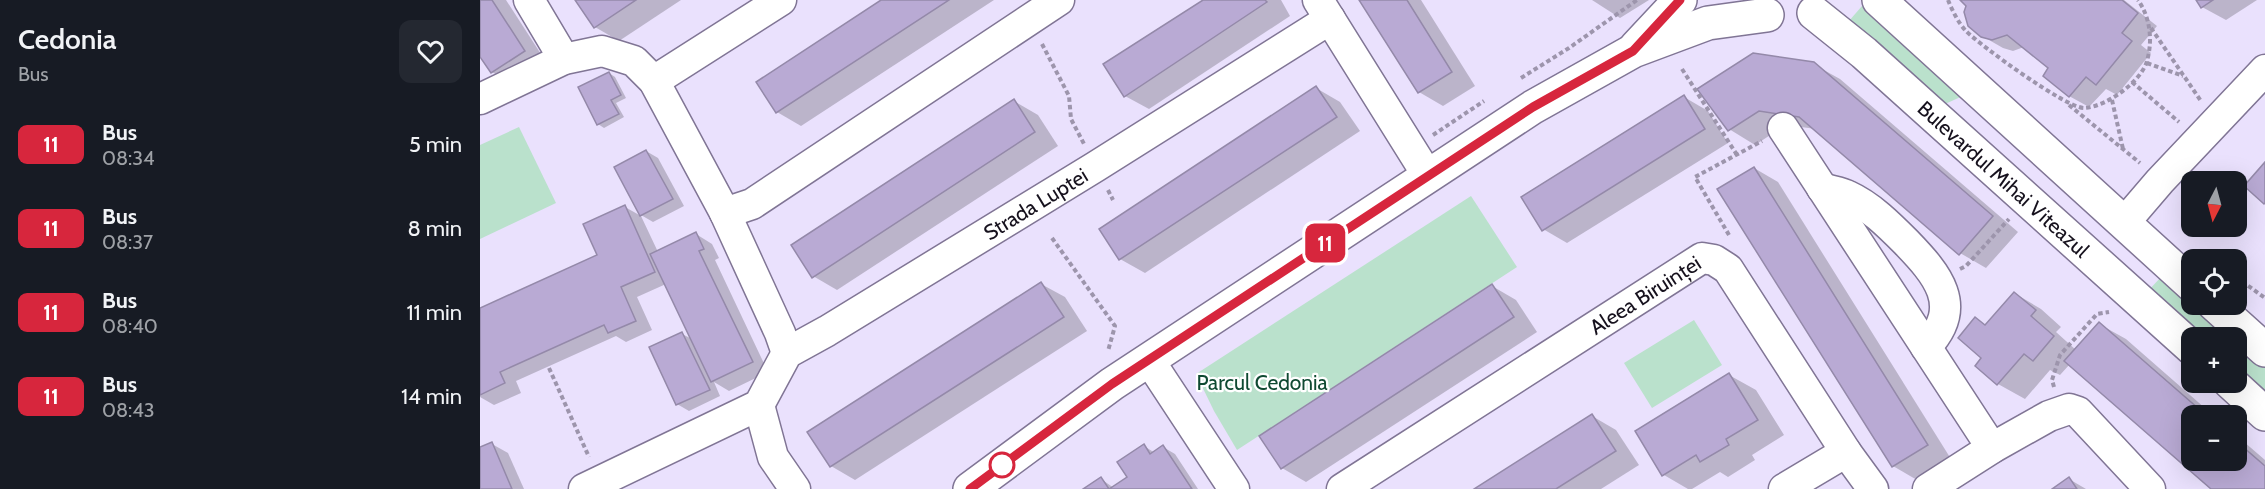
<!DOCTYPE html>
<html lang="en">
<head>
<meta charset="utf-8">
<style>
	:root { --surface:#171b24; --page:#242831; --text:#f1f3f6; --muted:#9ea1a6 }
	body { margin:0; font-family:Cabin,sans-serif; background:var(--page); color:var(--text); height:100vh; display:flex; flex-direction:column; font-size:22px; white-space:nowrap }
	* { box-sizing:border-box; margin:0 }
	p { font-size:20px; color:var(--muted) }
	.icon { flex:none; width:33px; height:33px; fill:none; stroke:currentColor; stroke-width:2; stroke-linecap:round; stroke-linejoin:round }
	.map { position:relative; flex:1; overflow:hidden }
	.panel { display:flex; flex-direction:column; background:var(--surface); width:480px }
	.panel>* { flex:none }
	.badge { padding:0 12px; border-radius:9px; font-size:21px; line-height:39px }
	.needle { width:39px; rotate:186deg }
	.controls { position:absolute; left:1701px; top:171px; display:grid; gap:12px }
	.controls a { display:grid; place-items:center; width:66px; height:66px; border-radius:12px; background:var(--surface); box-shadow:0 6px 24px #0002; font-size:30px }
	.map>.badge { position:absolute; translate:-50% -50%; box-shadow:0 0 0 3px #fff }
	.round { display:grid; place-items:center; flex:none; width:63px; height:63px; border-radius:12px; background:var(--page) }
	.head { display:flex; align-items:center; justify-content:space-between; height:102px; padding:0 18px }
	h1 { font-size:28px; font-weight:600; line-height:45px }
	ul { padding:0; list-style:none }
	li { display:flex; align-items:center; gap:18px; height:84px; padding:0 18px }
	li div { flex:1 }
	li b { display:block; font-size:22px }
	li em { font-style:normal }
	li .badge { min-width:66px; font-weight:700; text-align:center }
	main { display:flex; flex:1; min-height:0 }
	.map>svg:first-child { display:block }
</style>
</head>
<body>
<main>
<section class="panel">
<div class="head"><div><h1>Cedonia</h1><p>Bus</p></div><a class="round"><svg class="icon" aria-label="heart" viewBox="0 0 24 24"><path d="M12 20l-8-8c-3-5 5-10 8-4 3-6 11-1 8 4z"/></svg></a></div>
<ul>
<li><span class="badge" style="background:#d7263d;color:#fff">11</span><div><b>Bus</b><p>08:34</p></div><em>5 min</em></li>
<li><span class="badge" style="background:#d7263d;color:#fff">11</span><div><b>Bus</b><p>08:37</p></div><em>8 min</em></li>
<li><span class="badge" style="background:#d7263d;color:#fff">11</span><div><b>Bus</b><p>08:40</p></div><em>11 min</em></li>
<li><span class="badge" style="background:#d7263d;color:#fff">11</span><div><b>Bus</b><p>08:43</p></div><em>14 min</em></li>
</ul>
</section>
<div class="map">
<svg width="1785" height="489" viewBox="0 0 1785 489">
	<rect width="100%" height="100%" fill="#eae1fd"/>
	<g fill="#bae1cc">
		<polygon points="1382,6 1485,95 1465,104 1369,21"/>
		<polygon points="39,127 76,203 0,239 0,145"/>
		<polygon points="991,196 1037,267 757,450 734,411 716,374"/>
		<polygon points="1682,276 1711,302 1712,304 1714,305 1751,337 1718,337 1667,292"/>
		<polygon points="1214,320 1242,365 1172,408 1144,363"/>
		<polygon points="1756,342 1785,367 1785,397 1757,372"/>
	</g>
	<g fill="#0003">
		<polygon points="0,0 26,0 68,65 36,86 12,72 0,54"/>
		<polygon points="97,0 201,0 139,41 115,27"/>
		<polygon points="404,0 514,0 321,126 297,112"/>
		<polygon points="726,0 801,0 810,16 669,109 645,96"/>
		<polygon points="881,0 941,0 995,86 963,106 939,92"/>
		<polygon points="1112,0 1169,0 1140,18"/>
		<polygon points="1482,0 1644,0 1677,26 1661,45 1671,53 1637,95 1626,89 1609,107 1589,96 1571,68 1544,47 1533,51 1523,48 1502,36 1488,5"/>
		<polygon points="1718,0 1777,0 1746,20 1722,7"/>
		<polygon points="1333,64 1360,79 1538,232 1506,268 1480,253 1336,129 1306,125 1275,145 1249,129"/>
		<polygon points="129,73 135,77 146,98 136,103 144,117 124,128 118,124"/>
		<polygon points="836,88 860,102 880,131 665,273 640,259 621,230"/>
		<polygon points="1204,97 1228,111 1248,143 1087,243 1063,229"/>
		<polygon points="534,101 558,115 578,146 357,290 333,276"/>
		<polygon points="166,151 178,158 204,206 173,222 161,215"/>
		<polygon points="1274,168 1298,182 1471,459 1437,480 1413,466"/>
		<polygon points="145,207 161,216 178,252 216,234 232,244 239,258 235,260 288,372 249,391 234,382 240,396 209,411 197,404 202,334 212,339 186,284 157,297 172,330 146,342 136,336 36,381 41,393 14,405 0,397 0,310 119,256"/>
		<polygon points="561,284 585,297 607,331 375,480 351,466"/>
		<polygon points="1012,286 1036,300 1057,332 826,482 802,468"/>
		<polygon points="1534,293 1561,309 1581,327 1576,332 1596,350 1619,324 1646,339 1734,416 1712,416 1712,460 1756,460 1756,435 1785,460 1785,489 1734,489 1590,364 1580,375 1570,370 1545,399 1518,384 1497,365 1504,358 1496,319 1506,326"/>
		<polygon points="1249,375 1276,390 1304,435 1272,455 1275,460 1248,477 1240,472 1212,489 1208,489 1184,475"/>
		<polygon points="1112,416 1136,430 1159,465 1121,489 997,489"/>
		<polygon points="12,444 28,453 44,489 0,489 0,448"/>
		<polygon points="664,446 675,453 683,447 695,454 718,489 606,489 621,479 634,488 649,478"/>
		<polygon points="1589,479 1606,489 1575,489"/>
	</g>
	<g fill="#b9aad4" stroke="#9489a9" stroke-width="1.5">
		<polygon points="0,0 12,0 45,51 11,73 0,57"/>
		<polygon points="95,0 156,0 114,28"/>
		<polygon points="401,0 469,0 296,113 276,82"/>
		<polygon points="723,0 785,0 787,2 644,97 623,64"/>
		<polygon points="879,0 927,0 972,72 938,93"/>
		<polygon points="1480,0 1642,0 1658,13 1642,33 1652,41 1616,85 1606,77 1589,97 1563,76 1568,68 1527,35 1512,40 1501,37 1488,26 1484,12 1486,6"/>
		<polygon points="1716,0 1733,0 1721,8"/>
		<polygon points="1273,53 1334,62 1513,216 1479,255 1319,117 1279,111 1248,131 1217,89"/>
		<polygon points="129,72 141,95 131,100 139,114 117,125 98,87"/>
		<polygon points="836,86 857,117 639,260 619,229"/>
		<polygon points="1204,95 1225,129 1062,231 1041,197"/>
		<polygon points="534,99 555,132 332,278 311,245"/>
		<polygon points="166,150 193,199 160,216 134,167"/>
		<polygon points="1785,162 1785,203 1784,204 1764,186"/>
		<polygon points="1274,167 1448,445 1412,467 1237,189"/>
		<polygon points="145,205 175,272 141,287 156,321 128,333 124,325 20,372 25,383 0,395 0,308 117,255 103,224"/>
		<polygon points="216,232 224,249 219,251 273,362 231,382 170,254"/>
		<polygon points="561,282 584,317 350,467 327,432"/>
		<polygon points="1012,284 1034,317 801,469 779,436"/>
		<polygon points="1534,292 1556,310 1551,316 1574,336 1553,361 1544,354 1517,385 1495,366 1501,358 1478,338 1495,317 1505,325"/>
		<polygon points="1619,322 1727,416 1712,416 1712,460 1756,460 1756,441 1785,466 1785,489 1731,489 1584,361"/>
		<polygon points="202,332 230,390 196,405 169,347"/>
		<polygon points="1249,373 1278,420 1246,439 1249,445 1220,462 1216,455 1182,476 1155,431"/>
		<polygon points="1112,414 1136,451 1076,489 994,489"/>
		<polygon points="12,442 32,489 0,489 0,447"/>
		<polygon points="664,444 670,454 683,445 712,489 603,489 621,477 629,489 647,477 637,462"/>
		<polygon points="1589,477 1597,489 1572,489"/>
	</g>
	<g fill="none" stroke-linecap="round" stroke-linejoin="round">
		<defs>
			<g id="minor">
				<polyline points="49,0 84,59"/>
				<polyline points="838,0 948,176"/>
				<polyline points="174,81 301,0"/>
				<polyline points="0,99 84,59 122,51 154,61 174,81 245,213 300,333 307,353"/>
				<polyline points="1303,128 1512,448"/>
				<path d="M1342,188C1350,191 1361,192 1368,196C1390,206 1409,225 1426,242C1457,274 1485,306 1446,347"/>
				<polyline points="245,213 272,204 579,0"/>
				<polyline points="1644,223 1680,181 1785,70"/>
				<polyline points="669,360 754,489"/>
				<polyline points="279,405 293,457 315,489"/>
				<path id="s1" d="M104,489L279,405L307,353L347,331L615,167L850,19"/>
				<path id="s2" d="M862,489L1222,258L1234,260L1248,269L1366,452L1393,489"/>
				<polyline points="1304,489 1366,452"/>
				<polyline points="1448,489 1512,448 1569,416 1589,409 1598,412 1670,489"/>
			</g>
			<g id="major">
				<polyline points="1399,0 1712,285"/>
				<path id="s3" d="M1334,13L1384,53L1712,348"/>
				<polyline points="1156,47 1200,0"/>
				<polyline points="1734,304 1785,350"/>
				<polyline points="1750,382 1785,414"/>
				<polyline points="490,489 632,384 1053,107 1153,51 1228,23 1287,15"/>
			</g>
		</defs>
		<use href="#minor" stroke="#807595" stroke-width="33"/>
		<use href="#major" stroke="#807595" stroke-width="36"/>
		<g stroke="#9d95ac" stroke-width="4" stroke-dasharray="4.5 3" stroke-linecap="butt">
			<path d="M1468,0C1472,10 1479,24 1486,31C1501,46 1586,108 1604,108C1626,107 1661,82 1667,61C1673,40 1670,17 1658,0"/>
			<polyline points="1671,28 1721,101"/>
			<polyline points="562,44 589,96 591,119 604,144"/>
			<polyline points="1667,63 1703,76"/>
			<polyline points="1202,69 1257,155"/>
			<polyline points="1041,78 1089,48 1157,0"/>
			<polyline points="1652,82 1699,122"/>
			<polyline points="1632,100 1643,149"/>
			<polyline points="1589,105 1660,163"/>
			<polyline points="953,135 1004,101"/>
			<polyline points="628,190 633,200"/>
			<polyline points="1249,235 1215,177 1282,141"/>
			<polyline points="572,238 635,326 628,351"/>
			<polyline points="1723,253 1732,260"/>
			<polyline points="1480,269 1486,266 1529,219"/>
			<polyline points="1756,277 1785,298"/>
			<polyline points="69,368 109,457"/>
			<polyline points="1574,387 1572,380 1580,355 1617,314 1629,312"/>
		</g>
		<use href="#minor" stroke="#fff" stroke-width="30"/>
		<use href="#major" stroke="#fff" stroke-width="33"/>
	</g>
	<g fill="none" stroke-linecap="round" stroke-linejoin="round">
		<defs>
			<polyline id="line" points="490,489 632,384 1053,107 1153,51 1200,0"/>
		</defs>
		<use href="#line" stroke="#fff" stroke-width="14"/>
		<use href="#line" stroke="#d7263d" stroke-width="9"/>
	</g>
	<circle fill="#fff" stroke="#d7263d" stroke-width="3" cx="522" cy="465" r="12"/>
	<g text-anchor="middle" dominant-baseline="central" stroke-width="4.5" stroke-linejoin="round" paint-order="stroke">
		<g font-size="21" fill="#16111d" stroke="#fff">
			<text stroke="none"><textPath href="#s3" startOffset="252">Bulevardul Mihai Viteazul</textPath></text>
			<text stroke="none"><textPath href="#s1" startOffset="543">Strada Luptei</textPath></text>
			<text stroke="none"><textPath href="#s2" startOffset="360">Aleea Biruinței</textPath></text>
		</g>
		<g font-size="21" fill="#0f4a32" stroke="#fff">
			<text x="782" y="382">Parcul Cedonia</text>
		</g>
	</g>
</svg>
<div class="controls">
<a><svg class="needle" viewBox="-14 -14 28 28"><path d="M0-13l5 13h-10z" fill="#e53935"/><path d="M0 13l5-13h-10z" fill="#9ea1a6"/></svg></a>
<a><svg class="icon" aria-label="locate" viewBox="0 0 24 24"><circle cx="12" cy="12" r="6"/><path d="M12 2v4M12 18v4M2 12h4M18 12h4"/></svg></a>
<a>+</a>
<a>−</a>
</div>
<b class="badge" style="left:845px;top:243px;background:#d7263d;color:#fff">11</b>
</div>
</main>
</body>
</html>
